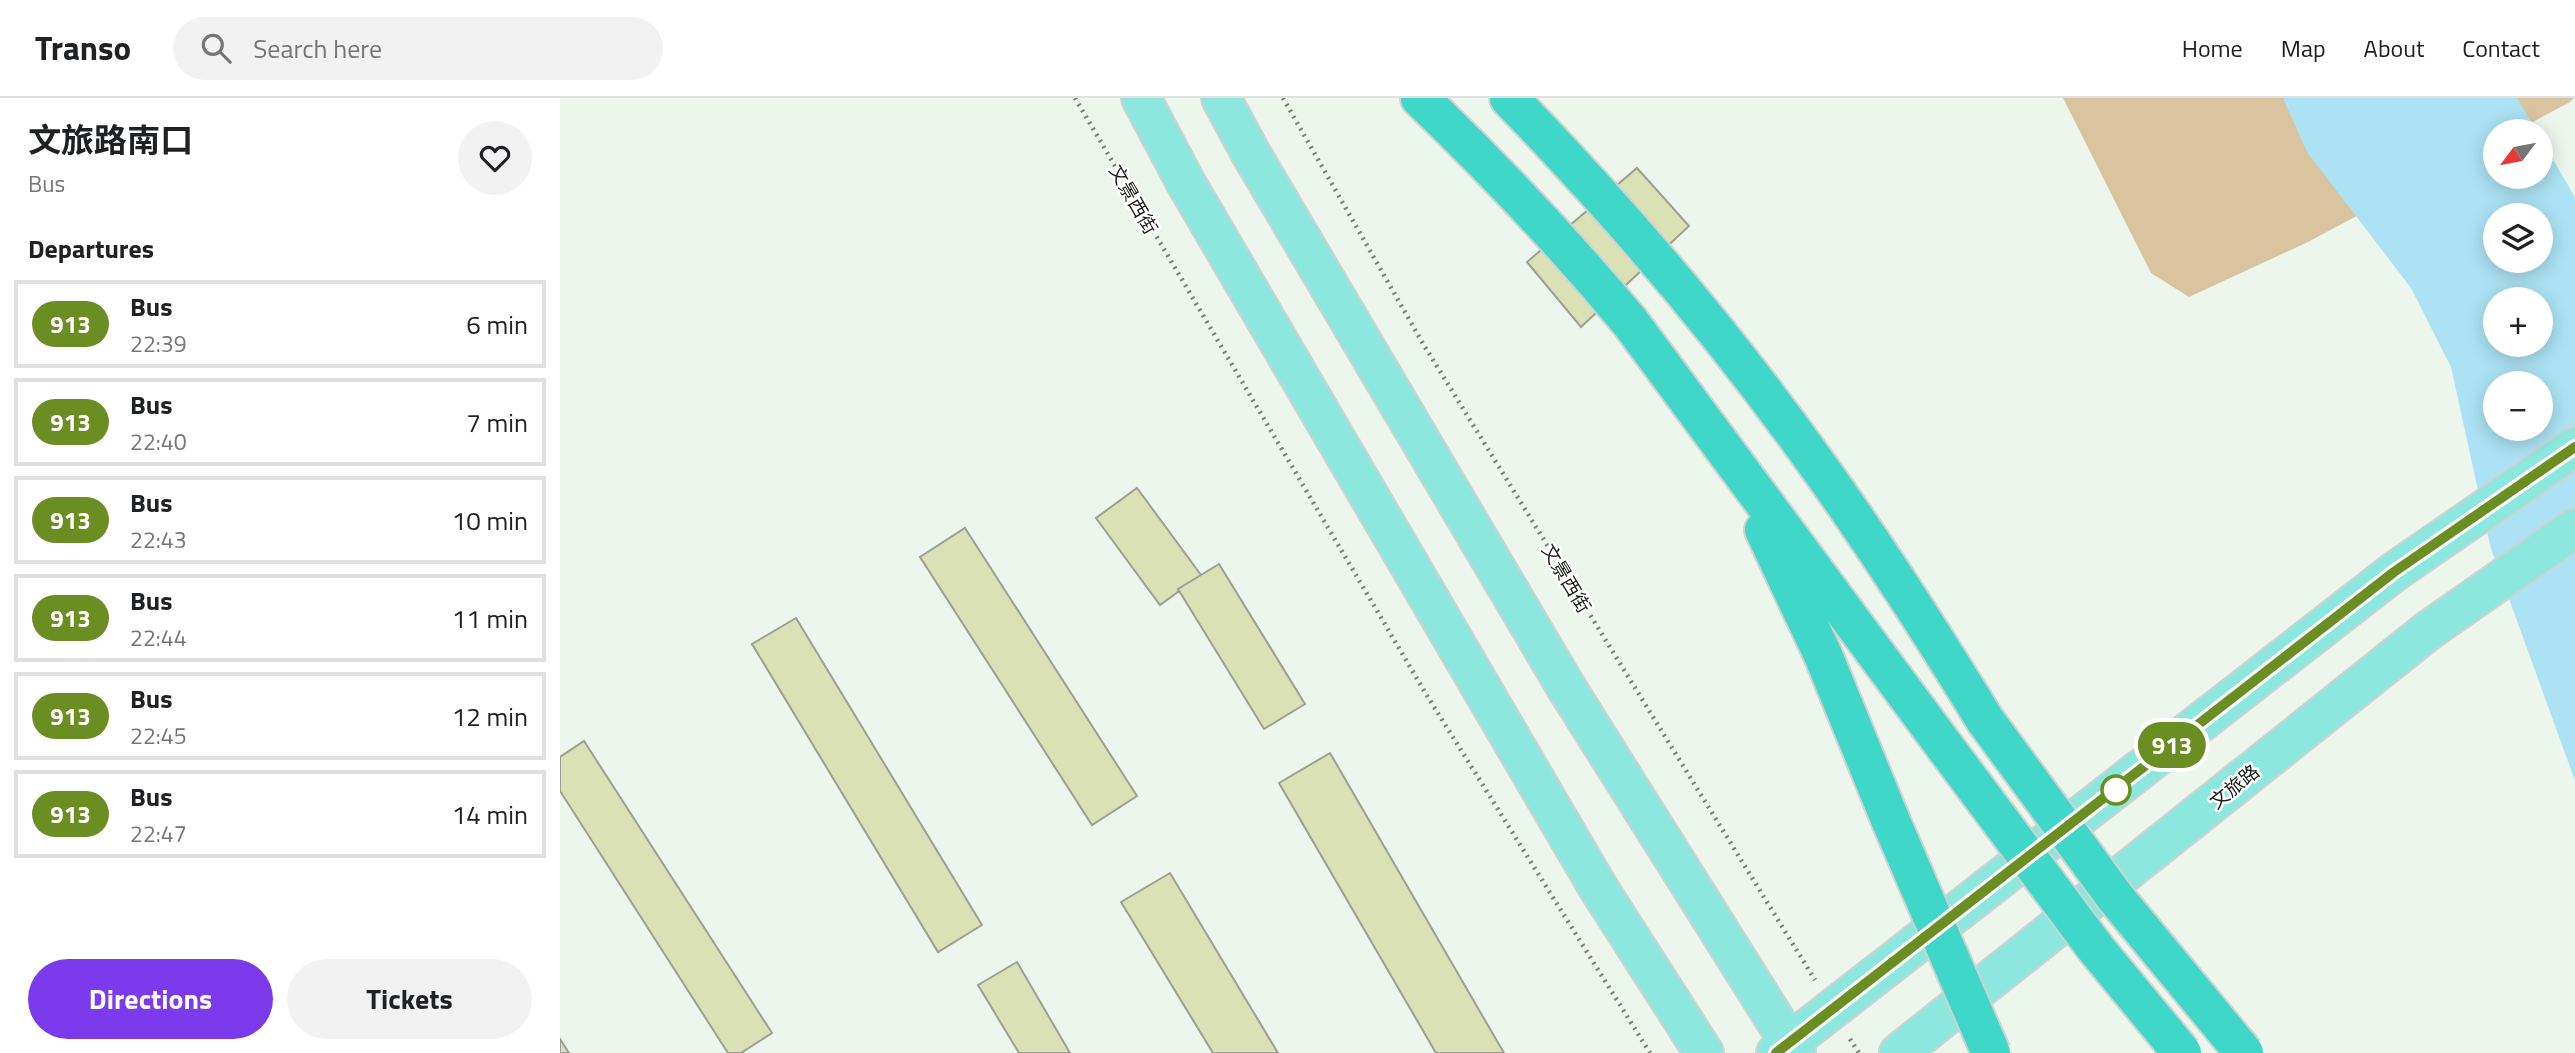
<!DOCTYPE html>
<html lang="en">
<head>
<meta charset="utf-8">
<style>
	:root { --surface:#fff; --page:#f2f2f2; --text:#202124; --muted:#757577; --line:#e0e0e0; --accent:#7c3aed }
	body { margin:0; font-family:"Titillium Web","Noto Sans SC",sans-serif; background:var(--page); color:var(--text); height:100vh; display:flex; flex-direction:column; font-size:26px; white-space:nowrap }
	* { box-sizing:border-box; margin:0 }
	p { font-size:23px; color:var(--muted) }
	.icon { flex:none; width:38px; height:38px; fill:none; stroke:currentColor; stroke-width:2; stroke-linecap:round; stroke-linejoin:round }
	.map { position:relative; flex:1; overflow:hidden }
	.details { display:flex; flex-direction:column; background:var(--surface); width:560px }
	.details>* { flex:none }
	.badge { padding:0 14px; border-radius:23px; font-size:24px; line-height:46px }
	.needle { width:46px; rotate:238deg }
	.controls { position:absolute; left:1923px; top:21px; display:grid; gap:14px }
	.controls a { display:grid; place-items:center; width:70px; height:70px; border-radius:50%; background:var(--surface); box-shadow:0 4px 18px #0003; font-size:35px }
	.map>.badge { position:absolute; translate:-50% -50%; box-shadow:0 0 0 4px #fff }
	h2 { padding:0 28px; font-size:26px; line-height:63px }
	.round { display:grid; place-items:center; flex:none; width:74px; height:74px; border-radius:37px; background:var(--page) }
	.headline { display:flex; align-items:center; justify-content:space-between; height:119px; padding:0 28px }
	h1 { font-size:33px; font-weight:700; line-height:52px }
	.cta { display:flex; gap:14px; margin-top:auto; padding:14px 28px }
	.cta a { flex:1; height:80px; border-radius:42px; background:var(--accent); color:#fff; font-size:28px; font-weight:700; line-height:80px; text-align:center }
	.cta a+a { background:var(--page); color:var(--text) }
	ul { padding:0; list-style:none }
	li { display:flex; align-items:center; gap:21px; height:88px; margin:0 14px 10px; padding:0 14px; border:4px solid var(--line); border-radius:0px }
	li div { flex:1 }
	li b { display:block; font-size:26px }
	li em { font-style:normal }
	li .badge { min-width:77px; font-weight:700; text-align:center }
	header { display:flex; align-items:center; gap:42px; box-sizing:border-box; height:98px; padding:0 35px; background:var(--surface); border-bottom:2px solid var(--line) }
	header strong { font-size:33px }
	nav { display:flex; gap:38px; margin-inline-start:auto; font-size:24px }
	.search { width:490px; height:63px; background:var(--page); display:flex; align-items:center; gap:18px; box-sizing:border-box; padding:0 24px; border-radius:38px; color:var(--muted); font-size:26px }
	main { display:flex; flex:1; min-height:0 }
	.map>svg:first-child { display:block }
</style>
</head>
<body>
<header>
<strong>Transo</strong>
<div class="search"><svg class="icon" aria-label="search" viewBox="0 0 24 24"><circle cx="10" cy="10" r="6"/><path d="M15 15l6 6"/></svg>Search here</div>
<nav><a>Home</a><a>Map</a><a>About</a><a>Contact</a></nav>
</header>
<main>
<section class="details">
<div class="headline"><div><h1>文旅路南口</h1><p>Bus</p></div><a class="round"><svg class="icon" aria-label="heart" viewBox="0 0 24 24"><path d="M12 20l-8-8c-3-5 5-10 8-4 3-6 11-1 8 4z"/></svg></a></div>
<h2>Departures</h2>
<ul>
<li><span class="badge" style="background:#6b8e23;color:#fff">913</span><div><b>Bus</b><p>22:39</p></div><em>6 min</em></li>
<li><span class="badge" style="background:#6b8e23;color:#fff">913</span><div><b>Bus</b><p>22:40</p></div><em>7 min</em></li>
<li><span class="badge" style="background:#6b8e23;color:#fff">913</span><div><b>Bus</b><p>22:43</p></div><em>10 min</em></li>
<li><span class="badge" style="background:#6b8e23;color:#fff">913</span><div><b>Bus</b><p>22:44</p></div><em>11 min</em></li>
<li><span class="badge" style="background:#6b8e23;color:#fff">913</span><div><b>Bus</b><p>22:45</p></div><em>12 min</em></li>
<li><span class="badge" style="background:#6b8e23;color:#fff">913</span><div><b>Bus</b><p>22:47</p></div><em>14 min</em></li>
</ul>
<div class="cta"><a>Directions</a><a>Tickets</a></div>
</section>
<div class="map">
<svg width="2015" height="955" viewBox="0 0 2015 955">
	<rect width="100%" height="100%" fill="#ecf6ed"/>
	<polygon fill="#dac49f" points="1503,0 2014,0 2010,4 1956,33 1936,33 1935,44 1748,144 1629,199 1591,175"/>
	<path fill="#ace2f3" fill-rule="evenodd" d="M1723,0H1957L1977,33H1936V79H1981V41L2015,99V683L1931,451L1891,269L1851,190L1747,54ZM1936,117H1981V163H1936ZM1936,201H1981V247H1936ZM1936,285H1981V331H1936Z"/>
	<g fill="#d9e1b5" stroke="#9d9f95" stroke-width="2">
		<polygon points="1077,70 1129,128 1021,229 967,164"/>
		<polygon points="577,390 641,477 600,507 536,420"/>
		<polygon points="405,430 577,698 532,727 360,459"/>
		<polygon points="659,466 745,606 704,631 618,491"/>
		<polygon points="236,520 422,827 378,854 192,546"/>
		<polygon points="24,643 212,935 181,955 168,955 0,693 0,659"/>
		<polygon points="770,655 944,955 876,955 719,685"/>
		<polygon points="610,775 718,955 653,955 561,804"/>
		<polygon points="457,864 510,955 459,955 418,887"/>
		<polygon points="0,941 9,955 0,955"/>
	</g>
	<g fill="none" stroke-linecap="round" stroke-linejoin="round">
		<defs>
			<g id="primary">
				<polyline points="581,0 626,85 1039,791 1144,955"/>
				<polyline points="661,0 690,54 1006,589 1236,955"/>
				<polyline points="1216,955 1834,474 2015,349"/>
				<polyline points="1339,955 1869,532 2015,430"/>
			</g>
			<g id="motorway">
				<path d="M860,0C934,71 1004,145 1070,224L1385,649"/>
				<path d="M949,0C1060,114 1164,236 1256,365C1316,448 1371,534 1425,622"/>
				<polyline points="1204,432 1263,557 1330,721"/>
			</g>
		</defs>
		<use href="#primary" stroke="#d1d1d1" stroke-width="42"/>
		<use href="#motorway" stroke="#d1d1d1" stroke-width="42"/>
		<g stroke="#797f79" stroke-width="4.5" stroke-dasharray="2 5" stroke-linecap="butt">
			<polyline points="515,0 866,596 1090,955"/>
			<polyline points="723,0 862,244 1255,882"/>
			<polyline points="1290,941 1299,955"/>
		</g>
		<use href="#primary" stroke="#8ce7de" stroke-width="38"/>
		<use href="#motorway" stroke="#3fd7c8" stroke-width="38"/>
		<defs>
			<g id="motorway-bridge">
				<polyline points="1425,622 1555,799 1684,955"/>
				<polyline points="1385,649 1537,852 1622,955"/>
				<polyline points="1330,721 1431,955"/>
			</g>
		</defs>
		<use href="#motorway-bridge" stroke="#d1d1d1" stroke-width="42" stroke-linecap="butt"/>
		<use href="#motorway-bridge" stroke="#3fd7c8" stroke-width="38"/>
	</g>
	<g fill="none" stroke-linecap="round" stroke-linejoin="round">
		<defs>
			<polyline id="line" points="1216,955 1834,474 2015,349"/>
		</defs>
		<use href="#line" stroke="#fff" stroke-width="16"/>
		<use href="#line" stroke="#6b8e23" stroke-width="10"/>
	</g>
	<circle fill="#fff" stroke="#6b8e23" stroke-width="3.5" cx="1556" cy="692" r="14"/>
	<g text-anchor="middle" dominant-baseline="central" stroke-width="5" stroke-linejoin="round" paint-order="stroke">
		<g font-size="19" fill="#181b18" stroke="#fff">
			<text transform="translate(574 101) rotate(60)">文景西街</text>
			<text transform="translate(1007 480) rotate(59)">文景西街</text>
			<text transform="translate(1674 688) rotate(-39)">文旅路</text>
		</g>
	</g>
</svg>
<div class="controls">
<a><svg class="needle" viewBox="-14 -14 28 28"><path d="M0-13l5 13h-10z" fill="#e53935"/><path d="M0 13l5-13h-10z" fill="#757577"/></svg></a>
<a><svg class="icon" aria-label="layers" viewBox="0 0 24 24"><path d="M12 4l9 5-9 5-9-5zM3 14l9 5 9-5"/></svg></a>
<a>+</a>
<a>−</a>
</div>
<b class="badge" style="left:1612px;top:647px;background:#6b8e23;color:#fff">913</b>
</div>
</main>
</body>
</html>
